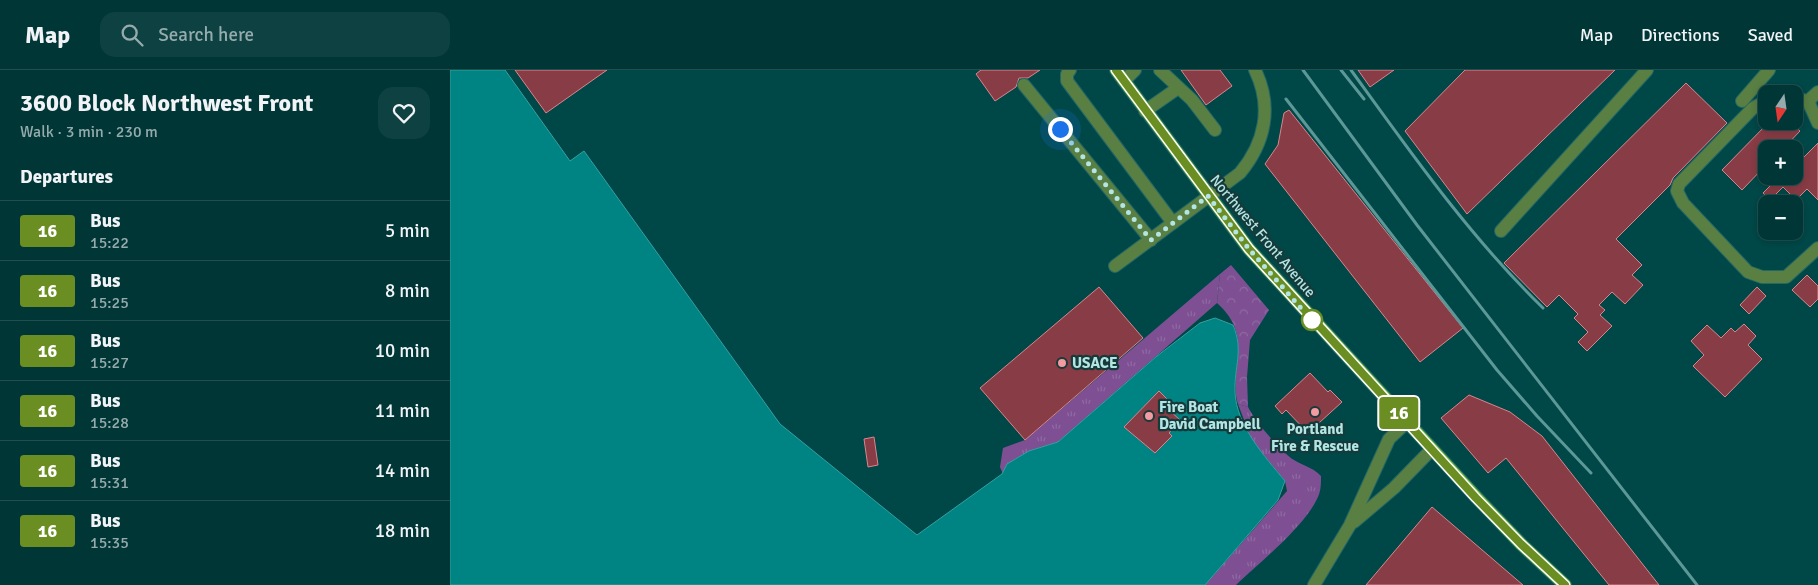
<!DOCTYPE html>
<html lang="en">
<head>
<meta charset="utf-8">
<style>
	:root { --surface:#003636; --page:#0e4142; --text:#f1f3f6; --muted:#95abad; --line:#225051 }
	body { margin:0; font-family:Signika,sans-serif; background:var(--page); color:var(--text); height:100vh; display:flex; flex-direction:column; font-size:19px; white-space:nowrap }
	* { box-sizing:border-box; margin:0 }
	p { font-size:16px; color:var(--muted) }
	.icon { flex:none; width:28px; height:28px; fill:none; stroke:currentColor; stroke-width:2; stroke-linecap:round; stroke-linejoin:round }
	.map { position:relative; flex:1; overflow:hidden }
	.panel { display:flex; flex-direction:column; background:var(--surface); width:450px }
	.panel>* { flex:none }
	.badge { padding:0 10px; border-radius:4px; font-size:18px; line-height:32px }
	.needle { width:32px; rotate:193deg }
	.tools { position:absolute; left:1308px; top:15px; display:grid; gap:10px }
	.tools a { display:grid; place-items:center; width:45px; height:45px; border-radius:10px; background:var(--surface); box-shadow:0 2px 8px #0003,0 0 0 1px var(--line); font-size:25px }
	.you { position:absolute; width:25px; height:25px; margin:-12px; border:4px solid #fff; border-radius:50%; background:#1a73e8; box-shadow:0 0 0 8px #1a73e833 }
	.map>.badge { position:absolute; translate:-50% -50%; box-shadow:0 0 0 2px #fff }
	h2 { padding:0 20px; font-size:19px; line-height:45px }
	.round { display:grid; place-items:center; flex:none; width:52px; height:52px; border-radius:15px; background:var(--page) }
	.summary { display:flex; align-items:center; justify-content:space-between; height:85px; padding:0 20px }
	h1 { font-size:24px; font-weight:700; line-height:38px }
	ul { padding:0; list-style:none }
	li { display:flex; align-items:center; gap:15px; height:60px; padding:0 20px; border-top:1px solid var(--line) }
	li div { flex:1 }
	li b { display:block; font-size:19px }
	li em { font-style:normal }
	li .badge { min-width:55px; font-weight:700; text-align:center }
	header { display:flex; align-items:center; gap:30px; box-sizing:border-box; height:70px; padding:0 25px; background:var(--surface); border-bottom:1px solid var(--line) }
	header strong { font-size:24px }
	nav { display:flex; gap:28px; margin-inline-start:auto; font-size:18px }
	.search { width:350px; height:45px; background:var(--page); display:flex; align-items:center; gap:12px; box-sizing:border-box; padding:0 18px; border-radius:15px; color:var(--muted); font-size:19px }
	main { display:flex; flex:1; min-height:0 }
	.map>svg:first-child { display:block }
</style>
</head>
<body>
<header>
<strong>Map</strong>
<div class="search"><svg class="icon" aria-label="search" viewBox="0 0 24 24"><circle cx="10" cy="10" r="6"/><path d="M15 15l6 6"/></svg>Search here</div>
<nav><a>Map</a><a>Directions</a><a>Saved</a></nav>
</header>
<main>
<section class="panel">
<div class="summary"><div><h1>3600 Block Northwest Front</h1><p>Walk · 3 min · 230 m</p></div><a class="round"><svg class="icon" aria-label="heart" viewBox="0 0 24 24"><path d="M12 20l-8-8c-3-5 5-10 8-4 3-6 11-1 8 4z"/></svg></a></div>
<h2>Departures</h2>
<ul>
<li><span class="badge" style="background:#6b8e23;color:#fff">16</span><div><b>Bus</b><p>15:22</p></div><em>5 min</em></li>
<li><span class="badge" style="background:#6b8e23;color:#fff">16</span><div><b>Bus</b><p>15:25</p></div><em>8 min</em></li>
<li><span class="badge" style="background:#6b8e23;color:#fff">16</span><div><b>Bus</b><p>15:27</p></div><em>10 min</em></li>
<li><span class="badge" style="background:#6b8e23;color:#fff">16</span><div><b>Bus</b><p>15:28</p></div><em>11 min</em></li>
<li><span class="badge" style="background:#6b8e23;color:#fff">16</span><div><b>Bus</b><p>15:31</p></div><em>14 min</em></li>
<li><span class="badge" style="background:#6b8e23;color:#fff">16</span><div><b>Bus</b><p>15:35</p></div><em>18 min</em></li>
</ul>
</section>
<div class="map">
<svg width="1368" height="515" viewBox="0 0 1368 515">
	<defs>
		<pattern id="grass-tufts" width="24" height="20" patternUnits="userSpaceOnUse" patternTransform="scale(1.25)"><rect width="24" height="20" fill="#7e5093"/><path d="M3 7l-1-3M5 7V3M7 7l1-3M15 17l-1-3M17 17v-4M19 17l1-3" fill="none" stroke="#8e69a2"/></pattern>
		<pattern id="forest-crowns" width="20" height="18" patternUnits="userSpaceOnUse" patternTransform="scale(1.25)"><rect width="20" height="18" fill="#7e5093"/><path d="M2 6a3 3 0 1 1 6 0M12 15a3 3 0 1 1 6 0" fill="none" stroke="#8e69a2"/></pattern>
	</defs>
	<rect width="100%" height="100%" fill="#004848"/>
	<g fill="url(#grass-tufts)">
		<path d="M770,204L767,233L608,372C587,379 562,384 553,404L550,397L553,378L575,370Z"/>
		<path d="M788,334L798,337C805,351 831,382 844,390C855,397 861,396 871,406C871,414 871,422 867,429C853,458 810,492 786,515H755L837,421L835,411L802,371Z"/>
	</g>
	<path fill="url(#forest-crowns)" d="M781,195L819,240L800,270L797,307L798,337L788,334C778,297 805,267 767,233L770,204Z"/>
	<path fill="#008383" stroke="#35a0a0" d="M0,0H55L120,91L134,81L330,354L467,465L552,404L557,394L579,381L608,372L707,286L750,253L765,248L783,255C794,281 784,296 785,322C786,355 815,387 835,411L828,430L755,515H0Z"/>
	<g fill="#883c45" stroke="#da858c">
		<polygon points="65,0 157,0 96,43"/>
		<polygon points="531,0 590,0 578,8 569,8 566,17 545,31 526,4"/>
		<polygon points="731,0 770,0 782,16 756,35"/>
		<polygon points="908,0 944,0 920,17"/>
		<polygon points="1015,0 1165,0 1017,144 955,61"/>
		<polygon points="1236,13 1277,53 1223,108 1220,115 1166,169 1192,195 1182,205 1193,215 1175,234 1162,222 1149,235 1155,240 1150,245 1162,256 1137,281 1128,272 1138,262 1124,248 1128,244 1109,225 1097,237 1054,193"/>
		<polygon points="839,40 1013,258 970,292 815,94 828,75 834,43"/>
		<polygon points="1320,51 1340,51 1350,61 1333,79 1316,79 1316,95 1292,120 1272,100"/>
		<polygon points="1368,73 1368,130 1357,119 1346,130 1333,117 1320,130 1313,123 1330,106 1344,106 1344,97"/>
		<polygon points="1357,205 1368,216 1368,229 1360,237 1342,220"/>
		<polygon points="649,217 693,268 575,370 530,318"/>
		<polygon points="1307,217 1316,226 1299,244 1290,235"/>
		<polygon points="1294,254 1306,266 1298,275 1312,289 1275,327 1243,296 1254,285 1241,271 1257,255 1271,268 1281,258 1285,262"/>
		<polygon points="860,303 878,322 880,320 892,332 858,363 836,340 832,344 825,336"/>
		<polygon points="709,321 723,335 719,340 730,350 719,363 722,366 705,383 674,357"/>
		<polygon points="1019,325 1060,342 1092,366 1209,515 1159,515 1056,388 1038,403 991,348"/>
		<polygon points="424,367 428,395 418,397 414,369"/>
		<polygon points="982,437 1073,515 916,515"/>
	</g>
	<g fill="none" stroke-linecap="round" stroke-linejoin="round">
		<defs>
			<g id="minor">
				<polyline points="620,0 617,4 617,11 723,153"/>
				<polyline points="710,0 742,30 765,60"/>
				<polyline points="674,11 685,0"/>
				<polyline points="574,15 701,170"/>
				<polyline points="1344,28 1358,31 1368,22"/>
				<polyline points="1292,31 1319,0"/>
				<polyline points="1316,31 1303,38 1229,114 1227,121 1233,133 1298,202 1312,207 1336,207 1368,178"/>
				<polyline points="1358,31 1368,53"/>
				<polyline points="695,41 728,18"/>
				<polyline points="1051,161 1197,0"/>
				<path d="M665,196L790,103C815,73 823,37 805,0"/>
				<polyline points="904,452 944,418 982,379"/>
				<polyline points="864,515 900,455 939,369 957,352"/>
			</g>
			<polyline id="major" points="666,0 799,179 1027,428 1071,474 1115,515"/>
		</defs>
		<use href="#minor" stroke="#246767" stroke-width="14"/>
		<use href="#major" stroke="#246767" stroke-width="14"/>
		<use href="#minor" stroke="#597f42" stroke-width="12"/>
		<use href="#major" stroke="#6fbd34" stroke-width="12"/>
		<g stroke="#5b9897" stroke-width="3">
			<polyline points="853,0 967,155 1247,515"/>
			<polyline points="891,0 914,29"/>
			<path d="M901,0C961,83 1020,167 1093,238"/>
			<polyline points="836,29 1047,300 1087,346 1141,403"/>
		</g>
	</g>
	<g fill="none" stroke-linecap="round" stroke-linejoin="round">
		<defs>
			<polyline id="line" points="666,0 799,179 1026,428 1071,474 1115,515"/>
		</defs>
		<use href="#line" stroke="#fff" stroke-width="11"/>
		<use href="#line" stroke="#6b8e23" stroke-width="8"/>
		<polyline stroke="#b2e5e4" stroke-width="5" stroke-dasharray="0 9" points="610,59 701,170 758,126 799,179 865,254 862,250"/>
	</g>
	<circle fill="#fff" stroke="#6b8e23" stroke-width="2.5" cx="862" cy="250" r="10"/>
	<g fill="#f49aa1" stroke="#163a3a" stroke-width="2">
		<circle cx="612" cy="293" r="5"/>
		<circle cx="865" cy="342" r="5"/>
		<circle cx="699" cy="346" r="5"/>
	</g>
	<g text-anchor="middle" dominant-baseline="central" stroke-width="4.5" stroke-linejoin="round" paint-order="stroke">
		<g font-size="15" fill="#b2e5e4" stroke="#163a3a">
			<text transform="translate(813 166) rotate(50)">Northwest Front Avenue</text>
		</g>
		<g font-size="15" font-weight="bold" fill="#b2e5e4" stroke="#163a3a" text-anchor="start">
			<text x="622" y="293">USACE</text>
			<text x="709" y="337">Fire Boat<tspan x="709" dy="17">David Campbell</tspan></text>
			<text x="865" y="359" text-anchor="middle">Portland<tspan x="865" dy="17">Fire &amp; Rescue</tspan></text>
		</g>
	</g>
</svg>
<div class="tools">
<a><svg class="needle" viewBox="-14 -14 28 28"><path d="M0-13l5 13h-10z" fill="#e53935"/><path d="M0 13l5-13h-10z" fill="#95abad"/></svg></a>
<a>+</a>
<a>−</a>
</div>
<div class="you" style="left:610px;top:59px"></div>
<b class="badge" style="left:949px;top:343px;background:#6b8e23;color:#fff">16</b>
</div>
</main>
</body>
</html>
